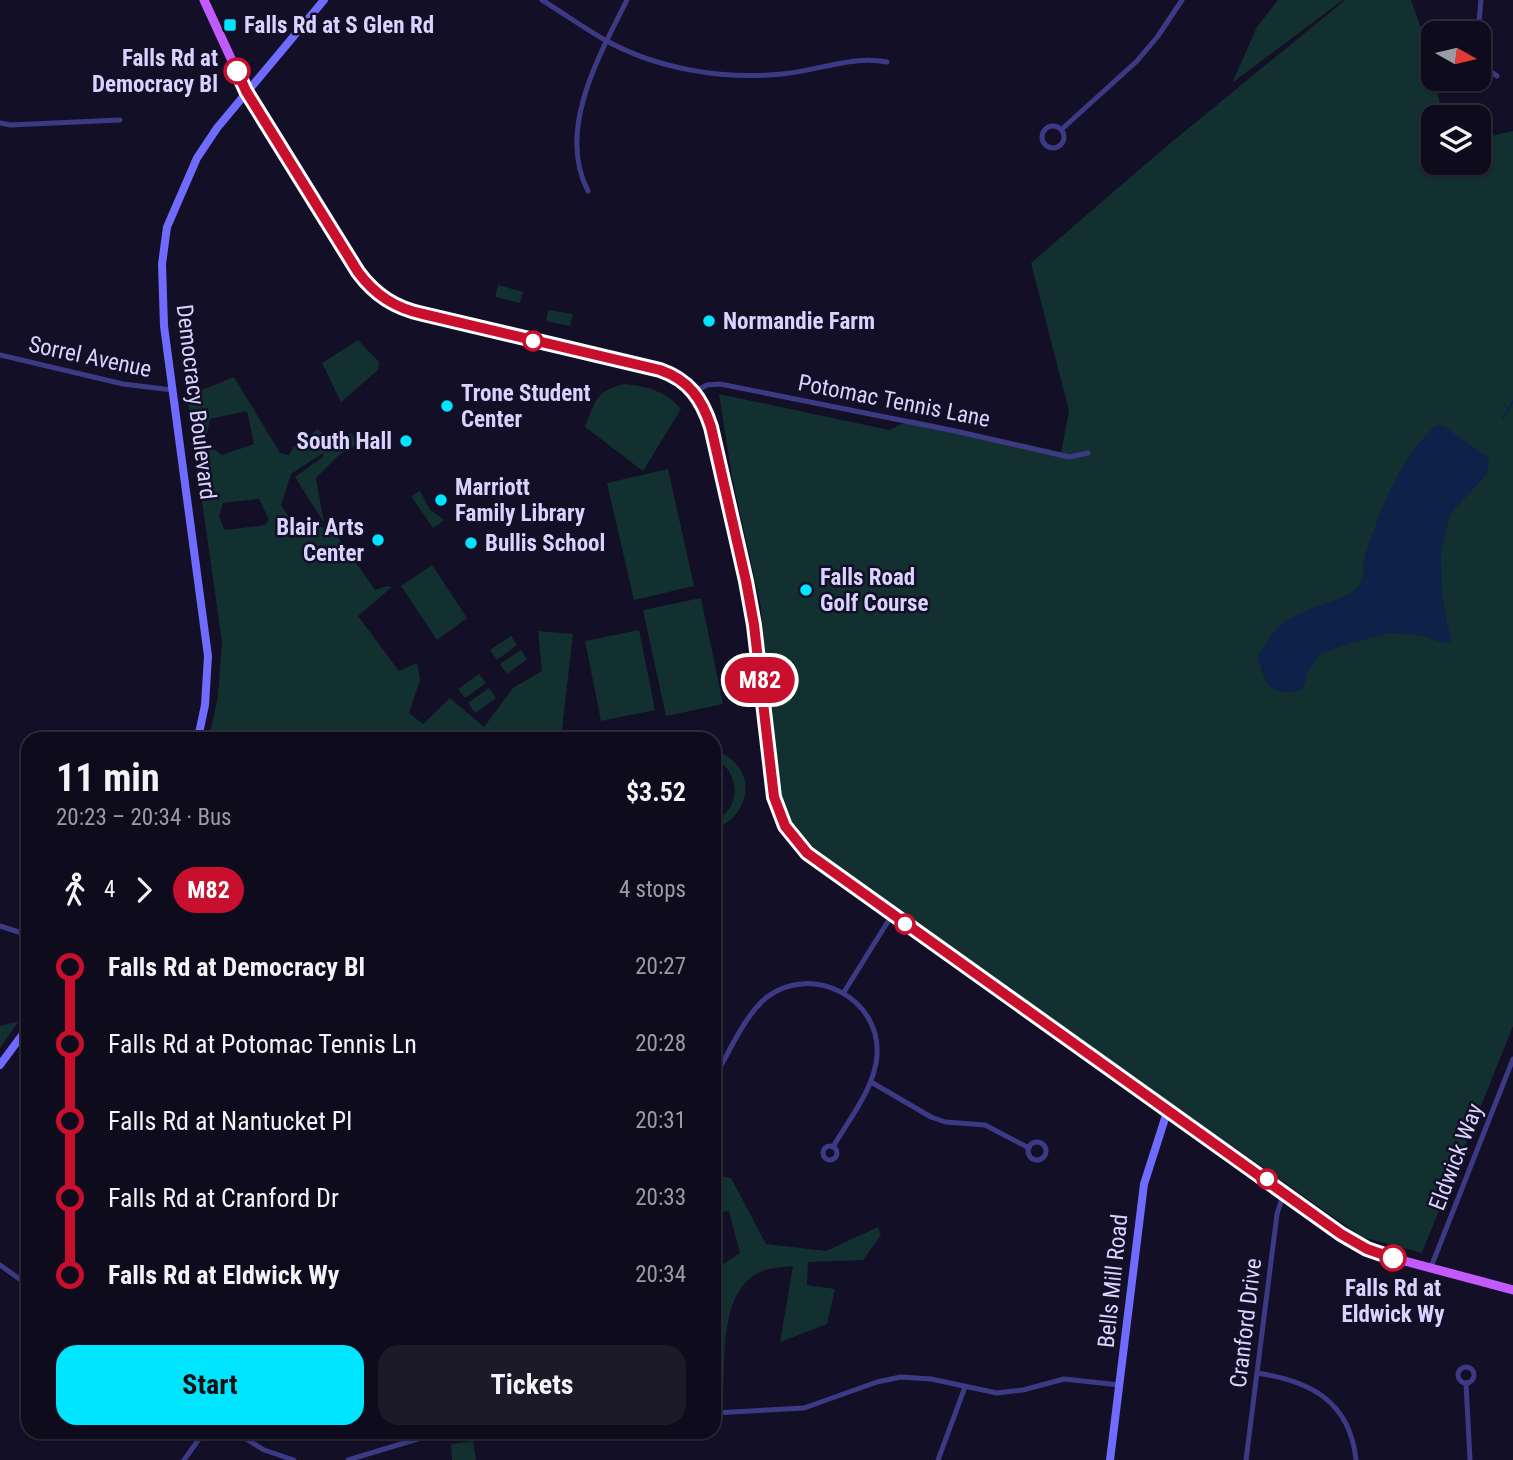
<!DOCTYPE html>
<html lang="en">
<head>
<meta charset="utf-8">
<style>
	:root { --surface:#0e0b1c; --page:#1c1929; --text:#f1f3f6; --muted:#9b9ba3; --line:#2e2b3b; --accent:#00e5ff }
	body { margin:0; font-family:"Roboto Condensed",sans-serif; background:var(--page); color:var(--text); height:100vh; display:flex; flex-direction:column; font-size:26px; white-space:nowrap }
	* { box-sizing:border-box; margin:0 }
	p { font-size:23px; color:var(--muted) }
	.icon { flex:none; width:38px; height:38px; fill:none; stroke:currentColor; stroke-width:2; stroke-linecap:round; stroke-linejoin:round }
	.map { position:relative; flex:1; overflow:hidden }
	.details { position:absolute; left:21px; top:732px; width:700px; height:707px; display:flex; flex-direction:column; background:var(--surface); border-radius:21px; box-shadow:0 2px 5px #0004,0 0 0 2px var(--line) }
	.details>* { flex:none }
	.badge { padding:0 14px; border-radius:23px; font-size:24px; line-height:46px }
	.needle { width:46px; rotate:98deg }
	.controls { position:absolute; left:1421px; top:21px; display:grid; gap:14px }
	.controls a { display:grid; place-items:center; width:70px; height:70px; border-radius:14px; background:var(--surface); box-shadow:0 2px 5px #0004,0 0 0 2px var(--line); font-size:35px }
	.map>.badge { position:absolute; translate:-50% -50%; box-shadow:0 0 0 4px #fff }
	.legs { display:flex; align-items:center; gap:10px; height:77px; padding:0 35px; font-size:23px }
	.legs p { margin-inline-start:auto }
	.summary { display:flex; align-items:center; justify-content:space-between; height:119px; padding:0 35px }
	h1 { font-size:38px; font-weight:700; line-height:52px }
	.button { display:flex; gap:14px; margin-top:auto; padding:14px 35px }
	.button a { flex:1; height:80px; border-radius:21px; background:var(--accent); color:#111; font-size:28px; font-weight:700; line-height:80px; text-align:center }
	.button a+a { background:var(--page); color:var(--text) }
	ul { padding:0 35px; list-style:none }
	li { display:flex; align-items:center; gap:24px; height:77px; font-size:26px }
	li i { display:grid; place-items:center; width:10px; height:100%; margin:0 9px; background:currentColor }
	li i::after { content:''; width:18px; height:18px; margin:-9px; border:5px solid; border-radius:50%; background:var(--surface) }
	li p { margin-inline-start:auto }
	li:first-child i { background:linear-gradient(#0000 50%,currentColor 0) }
	li:last-child i { background:linear-gradient(currentColor 50%,#0000 0) }
	.map>svg:first-child { display:block }
</style>
</head>
<body>
<div class="map">
<svg width="1513" height="1460" viewBox="0 0 1513 1460">
	<rect width="100%" height="100%" fill="#130f26"/>
	<g fill="#12302f" fill-rule="evenodd">
		<polygon points="1278,0 1343,0 1232,83 1257,27"/>
		<polygon points="1345,0 1411,0 1426,42 1443,117 1433,117 1433,163 1479,163 1479,139 1513,131 1513,1026 1422,1253 1362,1237 828,862 801,840 782,803 770,710 761,607 732,477 719,394 889,430 912,419 1061,452 1069,411 1031,263 1162,150"/>
		<polygon points="498,285 523,292 520,303 495,297"/>
		<polygon points="548,310 573,314 570,326 546,321"/>
		<polygon points="358,340 379,362 378,370 341,402 322,363"/>
		<path d="M234,377L280,453L289,455L293,447L318,429L333,444L351,433L359,444L339,455L316,478L324,523L295,477L323,457V453L291,474L281,505L291,521L332,529L375,590L387,586L392,587L358,616L399,671L417,663L420,680L409,713L423,724L450,698L484,727L513,688L542,671L538,631L573,634L561,738H209L218,696L222,642L187,396ZM247,411L254,444L222,455L205,443L210,419ZM259,499L269,520L265,525L225,530L219,517L223,503Z"/>
		<path d="M624,384C646,386 666,391 681,409L643,471L585,427C595,401 596,391 624,384Z"/>
		<polygon points="668,469 694,586 634,600 607,483"/>
		<polygon points="420,491 430,510 445,520 433,528 411,496"/>
		<polygon points="432,565 467,618 437,640 401,586"/>
		<polygon points="701,598 723,704 666,716 643,610"/>
		<polygon points="639,630 655,710 601,721 585,641"/>
		<polygon points="511,636 517,645 497,660 490,650"/>
		<polygon points="521,650 527,659 507,674 500,664"/>
		<polygon points="479,674 486,683 465,698 458,689"/>
		<polygon points="489,688 496,698 475,713 468,703"/>
		<path d="M714,749C726,755 738,762 743,775C752,798 735,823 714,829V821C743,808 740,772 714,757Z"/>
		<polygon points="19,1021 0,1048 0,1026"/>
		<path d="M714,1175L731,1178L766,1244L826,1251L878,1227L881,1235L863,1260L808,1262L807,1285L835,1289L827,1324L780,1342L793,1266C783,1267 769,1268 760,1272C719,1291 726,1357 723,1396L714,1397V1270L740,1253L729,1211L714,1213Z"/>
		<polygon points="473,1441 476,1460 452,1460 451,1444"/>
	</g>
	<path fill="#0c2248" d="M1437,425L1445,427L1489,458L1487,474L1450,514L1441,553L1442,596L1451,642L1444,643L1419,635L1389,633L1355,642L1322,653L1308,671L1303,689C1272,699 1264,684 1258,657C1274,624 1291,615 1326,603C1338,599 1350,596 1359,586C1365,578 1362,564 1365,555C1381,508 1399,458 1437,425Z"/>
	<g fill="none" stroke-linecap="round" stroke-linejoin="round">
		<polyline stroke="#0c2248" stroke-width="2" points="1502,420 1513,401"/>
		<g stroke="#3d3a85" stroke-width="5">
			<path d="M542,0C563,13 584,28 605,40C657,69 723,80 782,74C817,71 852,55 887,62"/>
			<polyline points="1478,33 1481,0"/>
			<polyline points="1479,39 1485,67 1497,76"/>
			<polyline points="0,123 10,125 120,120"/>
			<circle cx="1053" cy="137" r="11"/>
			<polyline points="1062,129 1137,61 1158,36 1182,0"/>
			<path d="M588,191C556,130 600,54 627,0"/>
			<polyline points="0,355 123,384 173,390"/>
			<polyline points="694,392 707,385 720,384 955,431 1069,457 1088,453"/>
			<polyline points="0,926 28,935"/>
			<polyline points="844,992 892,915"/>
			<path d="M714,1078C728,1055 745,1014 767,997C812,963 881,998 877,1055C875,1088 849,1119 833,1147"/>
			<polyline points="871,1082 931,1117 945,1122 985,1125 1029,1148"/>
			<circle cx="1037" cy="1151" r="9"/>
			<circle cx="830" cy="1153" r="7"/>
			<polyline points="0,1265 28,1285"/>
			<polyline points="1431,1267 1513,1059"/>
			<circle cx="1466" cy="1375" r="8"/>
			<path d="M1257,1373C1310,1381 1350,1401 1356,1460"/>
			<polyline points="1466,1383 1470,1460"/>
			<polyline points="714,1413 804,1408 877,1382 901,1377 931,1379 997,1393 1023,1390 1064,1379 1120,1385"/>
			<polyline points="235,1432 264,1450 294,1460"/>
			<polyline points="184,1460 204,1432"/>
			<polyline points="348,1460 441,1432"/>
			<polyline points="938,1460 965,1387"/>
			<polyline points="1246,1460 1277,1214 1284,1193"/>
		</g>
		<g stroke="#6f6bff" stroke-width="8">
			<polyline points="198,738 205,705 208,656 164,326 162,264 167,227 197,158 217,128 324,0"/>
			<polyline points="0,1065 28,1027"/>
			<polyline points="1110,1460 1144,1184 1168,1109"/>
		</g>
		<path stroke="#c25bff" stroke-width="9" d="M204,0L246,91L358,272C372,291 388,302 409,311L660,370C689,379 702,400 711,427L746,581L754,625L768,762L774,798L785,826L807,853L1341,1234L1367,1249L1386,1256L1513,1290"/>
	</g>
	<g fill="none" stroke-linecap="round" stroke-linejoin="round">
		<defs>
			<path id="line-1" d="M237,71L246,91L358,272C375,295 395,308 423,314L660,370C689,380 702,399 711,427L746,581L754,625L774,797L785,826L807,853L1341,1234L1367,1249L1393,1258"/>
		</defs>
		<use href="#line-1" stroke="#fff" stroke-width="16"/>
		<use href="#line-1" stroke="#c8102e" stroke-width="10"/>
	</g>
	<g fill="#00e5ff" stroke="#130f26" stroke-width="2.5">
		<rect x="223" y="18" width="14" height="14" rx="3.5"/>
		<circle cx="709" cy="321" r="7"/>
		<circle cx="447" cy="406" r="7"/>
		<circle cx="406" cy="441" r="7"/>
		<circle cx="441" cy="500" r="7"/>
		<circle cx="378" cy="540" r="7"/>
		<circle cx="471" cy="543" r="7"/>
		<circle cx="806" cy="590" r="7"/>
	</g>
	<g fill="#fff" stroke="#c8102e" stroke-width="3.5">
		<circle cx="237" cy="71" r="12"/>
		<circle cx="533" cy="341" r="9"/>
		<circle cx="905" cy="924" r="9"/>
		<circle cx="1267" cy="1179" r="9"/>
		<circle cx="1393" cy="1258" r="12"/>
	</g>
	<g text-anchor="middle" dominant-baseline="central" stroke-width="5" stroke-linejoin="round" paint-order="stroke">
		<g font-size="23" font-weight="bold" fill="#d9d4ff" stroke="#130f26" text-anchor="start">
			<text x="244" y="25">Falls Rd at S Glen Rd</text>
			<text x="723" y="321">Normandie Farm</text>
			<text x="461" y="393">Trone Student<tspan x="461" dy="26">Center</tspan></text>
			<text x="392" y="441" text-anchor="end">South Hall</text>
			<text x="455" y="487">Marriott<tspan x="455" dy="26">Family Library</tspan></text>
			<text x="364" y="527" text-anchor="end">Blair Arts<tspan x="364" dy="26">Center</tspan></text>
			<text x="485" y="543">Bullis School</text>
			<text x="820" y="577">Falls Road<tspan x="820" dy="26">Golf Course</tspan></text>
		</g>
		<g font-size="23" font-weight="bold" fill="#d9d4ff" stroke="#130f26" text-anchor="end">
			<text x="218" y="58">Falls Rd at<tspan x="218" dy="26">Democracy Bl</tspan></text>
			<text x="1393" y="1288" text-anchor="middle">Falls Rd at<tspan x="1393" dy="26">Eldwick Wy</tspan></text>
		</g>
		<g font-size="23" fill="#d9d4ff" stroke="#130f26">
			<text transform="translate(90 357) rotate(12)">Sorrel Avenue</text>
			<text transform="translate(894 401) rotate(11)">Potomac Tennis Lane</text>
			<text transform="translate(196 402) rotate(83)">Democracy Boulevard</text>
			<text transform="translate(1456 1157) rotate(-69)">Eldwick Way</text>
			<text transform="translate(1113 1281) rotate(-84)">Bells Mill Road</text>
			<text transform="translate(1246 1323) rotate(-83)">Cranford Drive</text>
		</g>
	</g>
</svg>
<div class="controls">
<a><svg class="needle" viewBox="-14 -14 28 28"><path d="M0-13l5 13h-10z" fill="#e53935"/><path d="M0 13l5-13h-10z" fill="#9b9ba3"/></svg></a>
<a><svg class="icon" aria-label="layers" viewBox="0 0 24 24"><path d="M12 4l9 5-9 5-9-5zM3 14l9 5 9-5"/></svg></a>
</div>
<b class="badge" style="left:760px;top:680px;background:#c8102e;color:#fff">M82</b>
<section class="details">
<div class="summary"><div><h1>11 min</h1><p>20:23 – 20:34 · Bus</p></div><b>$3.52</b></div>
<div class="legs"><svg class="icon" aria-label="walk" viewBox="0 0 24 24"><circle cx="13" cy="4" r="2"/><path d="M13 8l-2 6 4 7M11 14l-3 7M7 12l3-4h3l4 4"/></svg>4<svg class="icon" aria-label="forward" viewBox="0 0 24 24"><path d="M9 5l7 7-7 7"/></svg><b class="badge" style="background:#c8102e;color:#fff">M82</b><p>4 stops</p></div>
<ul>
<li><i style="color:#c8102e"></i><b>Falls Rd at Democracy Bl</b><p>20:27</p></li>
<li><i style="color:#c8102e"></i><span>Falls Rd at Potomac Tennis Ln</span><p>20:28</p></li>
<li><i style="color:#c8102e"></i><span>Falls Rd at Nantucket Pl</span><p>20:31</p></li>
<li><i style="color:#c8102e"></i><span>Falls Rd at Cranford Dr</span><p>20:33</p></li>
<li><i style="color:#c8102e"></i><b>Falls Rd at Eldwick Wy</b><p>20:34</p></li>
</ul>
<div class="button"><a>Start</a><a>Tickets</a></div>
</section>
</div>
</body>
</html>
